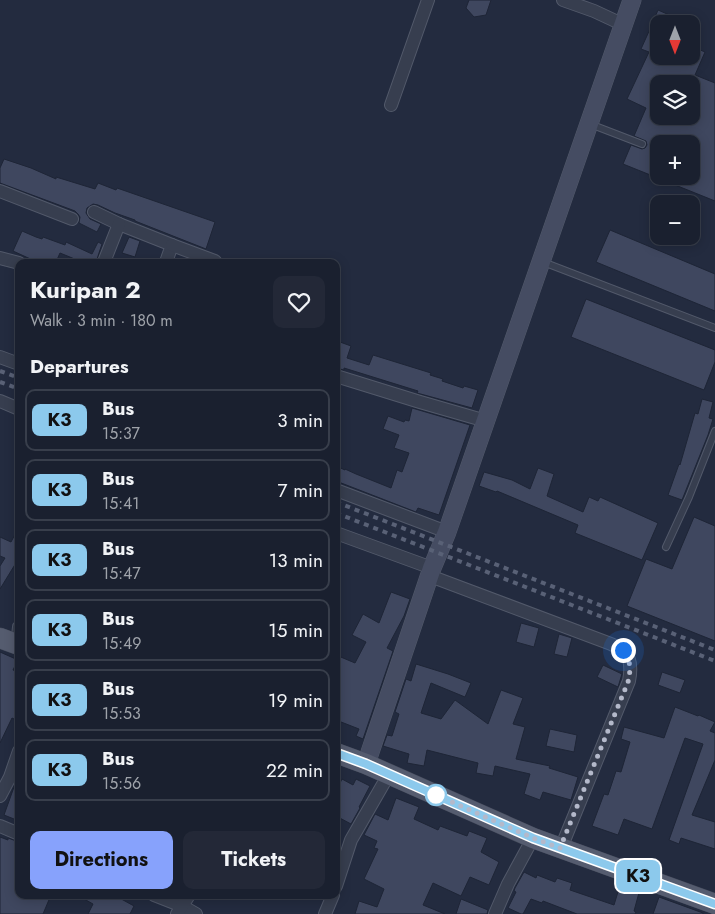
<!DOCTYPE html>
<html lang="en">
<head>
<meta charset="utf-8">
<style>
	:root { --surface:#1a202f; --page:#232837; --text:#f1f3f6; --muted:#9fa3aa; --line:#383e4b; --accent:#87a2fc }
	body { margin:0; font-family:Jost,sans-serif; background:var(--page); color:var(--text); height:100vh; display:flex; flex-direction:column; font-size:19px; white-space:nowrap }
	* { box-sizing:border-box; margin:0 }
	p { font-size:16px; color:var(--muted) }
	.icon { flex:none; width:28px; height:28px; fill:none; stroke:currentColor; stroke-width:2; stroke-linecap:round; stroke-linejoin:round }
	.map { position:relative; flex:1; overflow:hidden }
	.sheet { position:absolute; left:15px; top:259px; width:325px; height:640px; display:flex; flex-direction:column; background:var(--surface); border-radius:10px; box-shadow:0 2px 12px #0003,0 0 0 1px var(--line) }
	.sheet>* { flex:none }
	.badge { padding:0 10px; border-radius:8px; font-size:18px; line-height:32px }
	.needle { width:32px; rotate:180deg }
	.tools { position:absolute; left:650px; top:15px; display:grid; gap:10px }
	.tools a { display:grid; place-items:center; width:50px; height:50px; border-radius:10px; background:var(--surface); box-shadow:0 2px 12px #0003,0 0 0 1px var(--line); font-size:25px }
	.you { position:absolute; width:25px; height:25px; margin:-12px; border:4px solid #fff; border-radius:50%; background:#1a73e8; box-shadow:0 0 0 8px #1a73e833 }
	.map>.badge { position:absolute; translate:-50% -50%; box-shadow:0 0 0 2px #fff }
	h2 { padding:0 15px; font-size:19px; line-height:45px }
	.round { display:grid; place-items:center; flex:none; width:52px; height:52px; border-radius:10px; background:var(--page) }
	.head { display:flex; align-items:center; justify-content:space-between; height:85px; padding:0 15px }
	h1 { font-size:24px; font-weight:700; line-height:38px }
	.button { display:flex; gap:10px; margin-top:auto; padding:10px 15px }
	.button a { flex:1; height:58px; border-radius:10px; background:var(--accent); color:#111; font-size:20px; font-weight:700; line-height:58px; text-align:center }
	.button a+a { background:var(--page); color:var(--text) }
	ul { padding:0; list-style:none }
	li { display:flex; align-items:center; gap:15px; height:62px; margin:0 10px 8px; padding:0 5px; border:2px solid var(--line); border-radius:10px }
	li div { flex:1 }
	li b { display:block; font-size:19px }
	li em { font-style:normal }
	li .badge { min-width:55px; font-weight:700; text-align:center }
	.map>svg:first-child { display:block }
</style>
</head>
<body>
<div class="map">
<svg width="715" height="914" viewBox="0 0 715 914">
	<rect width="100%" height="100%" fill="#232b3f"/>
	<g fill="#3f475f" stroke="#1e2536" fill-rule="evenodd">
		<polygon points="469,0 491,0 486,15 474,17 466,8"/>
		<polygon points="658,10 690,24 652,24"/>
		<path d="M650,29L658,32L659,29V56H691V46L705,52L695,75L715,83V201L623,164L631,145L642,149L645,148L647,145L646,141L634,136L646,108L627,99L649,52L641,49ZM659,84H691V116H659ZM659,144H691V176H659Z"/>
		<polygon points="4,159 31,168 56,179 56,177 95,189 98,183 116,190 117,188 215,222 206,249 135,221 135,220 115,213 98,205 93,204 87,208 86,213 90,219 101,224 97,232 79,223 80,217 78,214 75,211 0,183 0,168"/>
		<polygon points="610,230 715,274 715,311 596,262"/>
		<polygon points="22,231 36,237 42,239 43,237 65,245 66,242 92,254 98,242 102,244 96,262 82,262 60,253 56,262 37,262 13,251"/>
		<polygon points="129,237 140,241 135,257 122,253"/>
		<polygon points="586,299 715,350 715,362 704,390 571,337"/>
		<polygon points="340,342 351,346 347,358 369,365 373,355 431,373 430,375 443,379 442,381 463,388 464,386 478,390 472,408 417,393 418,391 344,368 344,370 336,368 336,353"/>
		<polygon points="702,399 713,402 709,418 713,419 708,435 682,500 668,495 679,464 680,465 695,413 698,414"/>
		<polygon points="412,408 470,425 439,515 418,508 416,512 336,481 336,466 345,470 345,469 356,474 391,488 397,470 402,472 409,453 394,448 399,435 383,429 388,416 404,422 405,420 409,421"/>
		<polygon points="538,468 554,474 547,496 583,512 589,497 598,501 600,497 658,523 642,560 575,533 578,525 497,491 496,492 479,486 484,472 512,480 530,489"/>
		<polygon points="694,517 715,526 715,641 627,606 646,559 672,569"/>
		<polygon points="19,527 19,558 0,589 0,566 5,558 0,556 0,537 11,542"/>
		<polygon points="391,592 410,599 404,616 387,648 393,651 363,739 356,736 359,729 336,720 336,655 355,663 366,642 352,635 363,614 379,623"/>
		<polygon points="521,623 539,628 534,647 516,642"/>
		<polygon points="559,634 572,638 567,657 554,654"/>
		<polygon points="0,652 18,660 13,670 19,672 19,719 15,717 14,719 12,718 0,743"/>
		<polygon points="416,664 448,674 471,683 465,697 431,683 421,713 441,719 455,700 488,724 501,690 523,698 513,724 525,727 516,759 550,766 549,768 578,777 571,800 543,792 540,800 524,794 530,774 495,766 493,776 476,773 478,763 427,750 424,766 407,763 409,754 383,746 387,735 392,736 399,714 395,712 406,679 411,681"/>
		<polygon points="603,665 622,674 618,687 597,677"/>
		<polygon points="662,672 685,680 680,693 658,685"/>
		<polygon points="675,707 698,716 699,715 715,722 710,731 715,733 715,760 692,815 715,822 715,849 681,838 679,844 669,840 703,744 685,738 652,829 624,819 618,835 592,826 604,794 608,795 616,771 621,772 630,742 621,739 624,727 664,738"/>
		<polygon points="550,729 577,735 574,752 546,746"/>
		<polygon points="19,777 19,821 4,815 14,787"/>
		<polygon points="342,779 353,785 356,779 370,786 359,807 360,808 351,824 336,816 336,791"/>
		<polygon points="396,798 419,807 414,819 438,830 440,826 467,836 469,831 487,838 481,852 499,862 489,885 470,877 461,896 433,883 423,905 445,914 355,914 359,901 377,907 384,889 364,879 378,849 374,848 377,841 364,835 375,814 388,820"/>
		<polygon points="0,837 8,840 8,838 19,842 19,895 51,895 43,914 0,914"/>
		<polygon points="524,872 536,878 537,875 555,882 557,878 572,883 570,890 614,905 621,882 640,889 634,911 636,912 635,914 577,914 543,901 542,903 531,899 523,914 521,914 508,908 516,892 514,891 515,888"/>
		<polygon points="77,895 114,895 134,906 130,914 88,914 93,904"/>
		<polygon points="659,897 703,913 703,914 653,914"/>
		<polygon points="461,899 488,910 487,914 456,914"/>
	</g>
	<g fill="none" stroke-linecap="round" stroke-linejoin="round">
		<defs>
			<g id="service">
				<polyline points="590,124 642,144"/>
				<polyline points="543,262 715,328"/>
				<polyline points="666,547 689,497 715,431"/>
			</g>
			<g id="minor">
				<polyline points="563,0 594,11 624,25"/>
				<polyline points="391,105 428,0"/>
				<polyline points="0,191 72,219"/>
				<polyline points="94,212 119,224 172,245 166,262"/>
				<polyline points="172,245 215,261"/>
				<polyline points="0,258 19,263"/>
				<polyline points="104,262 119,224"/>
				<polyline points="0,357 19,364"/>
				<polyline points="336,376 420,402 486,421"/>
				<polyline points="0,401 19,409"/>
				<polyline points="336,490 447,532"/>
				<polyline points="336,533 432,568"/>
				<path d="M430,576L611,644C615,646 620,648 623,650C632,658 631,671 629,681L561,848"/>
				<polyline points="17,645 19,627"/>
				<polyline points="0,796 10,777 19,751"/>
				<polyline points="0,826 19,834"/>
				<polyline points="336,886 351,840 389,774"/>
				<polyline points="154,895 182,906 196,914"/>
				<polyline points="177,914 189,895"/>
				<polyline points="325,914 333,895"/>
				<polyline points="495,914 508,884 533,838"/>
			</g>
			<polyline id="secondary" points="366,764 432,568 447,532 632,0"/>
			<g id="primary">
				<polyline points="0,638 19,645"/>
				<polyline points="336,753 366,764 533,838 715,904"/>
			</g>
		</defs>
		<use href="#service" stroke="#52596a" stroke-width="8"/>
		<use href="#minor" stroke="#52596a" stroke-width="14"/>
		<use href="#secondary" stroke="#52596a" stroke-width="19"/>
		<use href="#primary" stroke="#414758" stroke-width="21"/>
		<use href="#service" stroke="#373e4f" stroke-width="6"/>
		<use href="#minor" stroke="#373e4f" stroke-width="12"/>
		<use href="#secondary" stroke="#454c62" stroke-width="18"/>
		<use href="#primary" stroke="#555c6f" stroke-width="20"/>
		<g stroke="#596176" stroke-width="4" stroke-dasharray="5 5" stroke-linecap="butt">
			<polyline points="0,371 19,378"/>
			<polyline points="0,382 19,389"/>
			<polyline points="336,502 715,650"/>
			<polyline points="336,513 715,661"/>
		</g>
	</g>
	<g fill="none" stroke-linecap="round" stroke-linejoin="round">
		<defs>
			<polyline id="line" points="336,753 366,764 533,838 715,904"/>
		</defs>
		<use href="#line" stroke="#fff" stroke-width="11"/>
		<use href="#line" stroke="#8cc9ec" stroke-width="8"/>
		<path stroke="#b4b9ca" stroke-width="5" stroke-dasharray="0 9" d="M436,795L533,838L560,848L628,682C631,668 631,662 623,650"/>
	</g>
	<circle fill="#fff" stroke="#8cc9ec" stroke-width="2.5" cx="436" cy="795" r="10"/>
</svg>
<div class="tools">
<a><svg class="needle" viewBox="-14 -14 28 28"><path d="M0-13l5 13h-10z" fill="#e53935"/><path d="M0 13l5-13h-10z" fill="#9fa3aa"/></svg></a>
<a><svg class="icon" aria-label="layers" viewBox="0 0 24 24"><path d="M12 4l9 5-9 5-9-5zM3 14l9 5 9-5"/></svg></a>
<a>+</a>
<a>−</a>
</div>
<div class="you" style="left:623px;top:650px"></div>
<b class="badge" style="left:638px;top:876px;background:#8cc9ec;color:#111">K3</b>
<section class="sheet">
<div class="head"><div><h1>Kuripan 2</h1><p>Walk · 3 min · 180 m</p></div><a class="round"><svg class="icon" aria-label="heart" viewBox="0 0 24 24"><path d="M12 20l-8-8c-3-5 5-10 8-4 3-6 11-1 8 4z"/></svg></a></div>
<h2>Departures</h2>
<ul>
<li><span class="badge" style="background:#8cc9ec;color:#111">K3</span><div><b>Bus</b><p>15:37</p></div><em>3 min</em></li>
<li><span class="badge" style="background:#8cc9ec;color:#111">K3</span><div><b>Bus</b><p>15:41</p></div><em>7 min</em></li>
<li><span class="badge" style="background:#8cc9ec;color:#111">K3</span><div><b>Bus</b><p>15:47</p></div><em>13 min</em></li>
<li><span class="badge" style="background:#8cc9ec;color:#111">K3</span><div><b>Bus</b><p>15:49</p></div><em>15 min</em></li>
<li><span class="badge" style="background:#8cc9ec;color:#111">K3</span><div><b>Bus</b><p>15:53</p></div><em>19 min</em></li>
<li><span class="badge" style="background:#8cc9ec;color:#111">K3</span><div><b>Bus</b><p>15:56</p></div><em>22 min</em></li>
</ul>
<div class="button"><a>Directions</a><a>Tickets</a></div>
</section>
</div>
</body>
</html>
